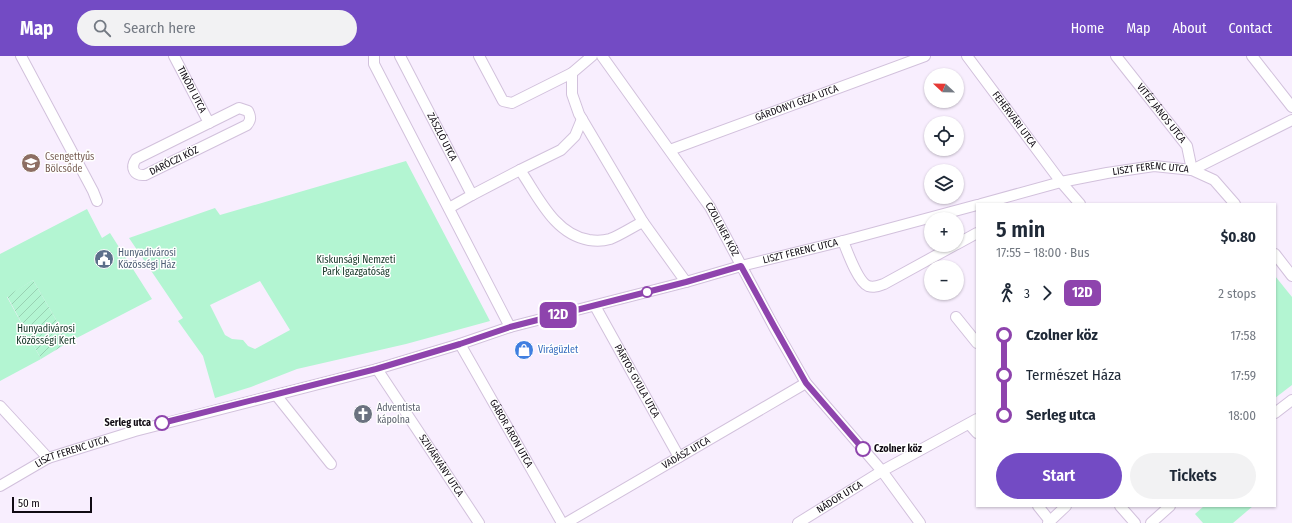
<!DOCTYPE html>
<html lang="en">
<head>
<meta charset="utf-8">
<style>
	:root { --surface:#fff; --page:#f2f2f3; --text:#1f2937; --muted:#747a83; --accent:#734bc4 }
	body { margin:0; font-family:"Fira Sans Condensed",sans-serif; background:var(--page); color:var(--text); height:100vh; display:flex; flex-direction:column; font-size:15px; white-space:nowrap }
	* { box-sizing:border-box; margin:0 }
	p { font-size:13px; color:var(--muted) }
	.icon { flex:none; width:22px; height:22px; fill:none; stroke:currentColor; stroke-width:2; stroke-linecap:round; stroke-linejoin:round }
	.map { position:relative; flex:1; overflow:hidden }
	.panel { position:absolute; left:976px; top:147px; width:300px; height:304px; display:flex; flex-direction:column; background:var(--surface); border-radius:0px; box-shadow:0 1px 3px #0004 }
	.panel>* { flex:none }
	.badge { padding:0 8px; border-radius:6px; font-size:14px; line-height:26px }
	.needle { width:26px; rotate:292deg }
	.tools { position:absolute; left:924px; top:12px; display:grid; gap:8px }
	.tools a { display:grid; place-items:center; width:40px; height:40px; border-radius:50%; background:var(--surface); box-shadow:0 1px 3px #0004; font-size:20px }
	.scale { position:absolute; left:12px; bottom:10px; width:80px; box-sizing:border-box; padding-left:4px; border:2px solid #100a13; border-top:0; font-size:11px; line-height:14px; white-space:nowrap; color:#100a13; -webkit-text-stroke:3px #fff; paint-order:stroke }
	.map>.badge { position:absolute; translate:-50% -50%; box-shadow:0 0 0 2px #fff }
	.legs { display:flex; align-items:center; gap:6px; height:44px; padding:0 20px; font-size:13px }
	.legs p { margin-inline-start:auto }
	.summary { display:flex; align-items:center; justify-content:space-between; height:68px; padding:0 20px }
	h1 { font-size:22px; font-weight:600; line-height:30px }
	.button { display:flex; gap:8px; margin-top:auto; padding:8px 20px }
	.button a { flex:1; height:46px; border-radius:24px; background:var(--accent); color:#fff; font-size:16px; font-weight:600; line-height:46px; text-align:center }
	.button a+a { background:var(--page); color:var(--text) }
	ul { padding:0 20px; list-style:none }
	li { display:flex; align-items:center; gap:14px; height:40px; font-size:15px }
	li i { display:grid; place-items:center; width:6px; height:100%; margin:0 5px; background:currentColor }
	li i::after { content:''; width:10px; height:10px; margin:-5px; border:3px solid; border-radius:50%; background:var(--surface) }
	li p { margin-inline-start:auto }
	li:first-child i { background:linear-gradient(#0000 50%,currentColor 0) }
	li:last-child i { background:linear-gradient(currentColor 50%,#0000 0) }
	header { display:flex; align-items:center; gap:24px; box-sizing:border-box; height:56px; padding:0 20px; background:var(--accent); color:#fff }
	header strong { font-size:19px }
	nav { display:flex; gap:22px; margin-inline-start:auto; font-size:14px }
	.search { width:280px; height:36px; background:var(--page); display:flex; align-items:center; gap:10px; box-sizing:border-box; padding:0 14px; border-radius:22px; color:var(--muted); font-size:15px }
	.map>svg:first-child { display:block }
</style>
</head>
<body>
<header>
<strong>Map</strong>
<div class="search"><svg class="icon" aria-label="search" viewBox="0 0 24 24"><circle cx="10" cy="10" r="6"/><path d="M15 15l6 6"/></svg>Search here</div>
<nav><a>Home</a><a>Map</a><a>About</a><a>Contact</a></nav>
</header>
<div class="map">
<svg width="1292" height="467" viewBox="0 0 1292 467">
	<defs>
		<pattern id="garden-furrows" width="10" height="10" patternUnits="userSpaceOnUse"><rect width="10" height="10" fill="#b3f5d2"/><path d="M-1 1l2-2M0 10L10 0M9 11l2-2" fill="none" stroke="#99d1b3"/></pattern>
	</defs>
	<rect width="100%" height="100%" fill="#f8eefe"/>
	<g fill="#b3f5d2" fill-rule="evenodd">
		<path d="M406,105L490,265L406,288L297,313L251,331L215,342L203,300L178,265L183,262L129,182L215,152L220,159ZM260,225L290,274L255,293L248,290L243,284L232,283L225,279L210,249Z"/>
		<polygon points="87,153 102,182 110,177 152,243 69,286 33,224 7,241 41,303 0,325 0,198"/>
		<polygon points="1275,220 1292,241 1292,329 1275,342"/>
		<polygon points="1204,450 1253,450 1233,467 1203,467 1195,458"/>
	</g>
	<polygon fill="url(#garden-furrows)" points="33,224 69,286 41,303 7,240"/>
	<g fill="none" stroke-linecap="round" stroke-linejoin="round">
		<defs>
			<g id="minor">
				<polyline points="21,0 93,135 97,145"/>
				<path id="s1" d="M174,0L209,67"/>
				<polyline points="374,0 374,8 510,271"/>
				<path id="s2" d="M400,0L472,139L449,152"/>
				<polyline points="479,0 503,45 512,47 572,17 592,0"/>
				<path id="s3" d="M602,0L710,151L774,271L806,327L882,415L920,467"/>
				<path id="s4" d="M967,0L1061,126L1080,148"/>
				<path id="s5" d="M1116,0L1187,90L1192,114"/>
				<polyline points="1252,0 1292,51"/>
				<polyline points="572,17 572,38 579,58 643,166 686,226"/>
				<path d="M239,52L248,55C251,61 251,64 247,69L145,119C134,120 130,112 136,103Z"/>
				<path id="s6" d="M670,94L925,0"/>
				<path d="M520,114C538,140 554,178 589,184C596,185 603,185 610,183C621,179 632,171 643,166"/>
				<polyline points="1192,114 1214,124 1235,148"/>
				<polyline points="472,139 520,114 561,94 575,80 582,63"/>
				<path id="s7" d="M981,148L1061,126L1107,117L1154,110L1192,114L1292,64"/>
				<path d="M843,185C847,195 858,226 868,230C874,232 878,230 884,228L955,189"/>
				<polyline points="957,188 977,177"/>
				<polyline points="1275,198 1292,220"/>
				<path id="s8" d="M595,250L679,401"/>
				<polyline points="956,261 977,287"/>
				<path id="s9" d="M460,288L562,467"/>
				<path id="s10" d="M377,313L479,467"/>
				<polyline points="276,339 331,408"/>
				<polyline points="0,350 48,402"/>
				<polyline points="1275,357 1292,344"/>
				<polyline points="969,368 977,377"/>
				<path id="s11" d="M0,430L48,402L135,375L377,313L460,288L510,271L686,226L741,210L843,185L977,149"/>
				<polyline points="1038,450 1050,465"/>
				<polyline points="1120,450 1135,467"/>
				<path id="s12" d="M566,467L806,327"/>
				<path id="s13" d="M798,467L882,415L977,363"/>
				<polyline points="1048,467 1066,450"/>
				<polyline points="1151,467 1170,450"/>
			</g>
		</defs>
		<use href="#minor" stroke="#d2c1dc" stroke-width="12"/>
		<use href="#minor" stroke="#fff" stroke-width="10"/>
	</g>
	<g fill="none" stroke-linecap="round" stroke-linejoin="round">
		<defs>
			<polyline id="line-1" points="162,367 376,313 460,288 510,271 686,226 741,210 774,270 806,327 863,393"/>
		</defs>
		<use href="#line-1" stroke="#fff" stroke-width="9"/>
		<use href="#line-1" stroke="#8e44ad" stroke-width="6"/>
	</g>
	<defs>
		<symbol id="school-disc" viewBox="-11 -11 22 22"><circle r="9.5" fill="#8d6e63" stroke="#fff"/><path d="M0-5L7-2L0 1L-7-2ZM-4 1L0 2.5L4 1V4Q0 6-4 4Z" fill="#fff"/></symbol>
		<symbol id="civic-disc" viewBox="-11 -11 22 22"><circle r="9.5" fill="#5c6f8a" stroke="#fff"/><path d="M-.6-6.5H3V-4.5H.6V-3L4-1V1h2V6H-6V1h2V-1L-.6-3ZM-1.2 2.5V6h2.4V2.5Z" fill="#fff"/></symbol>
		<symbol id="shop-disc" viewBox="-11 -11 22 22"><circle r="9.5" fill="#3f7fe0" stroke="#fff"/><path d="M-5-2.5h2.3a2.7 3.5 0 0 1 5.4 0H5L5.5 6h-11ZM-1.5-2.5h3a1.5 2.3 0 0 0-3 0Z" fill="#fff"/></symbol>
		<symbol id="church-disc" viewBox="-11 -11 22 22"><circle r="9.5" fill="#6b7280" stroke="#fff"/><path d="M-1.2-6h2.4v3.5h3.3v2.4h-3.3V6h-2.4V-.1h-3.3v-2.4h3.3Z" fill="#fff"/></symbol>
	</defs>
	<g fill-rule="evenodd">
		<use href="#school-disc" x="20" y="96" width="22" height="22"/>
		<use href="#civic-disc" x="93" y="192" width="22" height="22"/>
		<use href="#shop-disc" x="513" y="283" width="22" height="22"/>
		<use href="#church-disc" x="352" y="347" width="22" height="22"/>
	</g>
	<g fill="#fff" stroke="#8e44ad" stroke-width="2">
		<circle cx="647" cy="236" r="5"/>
		<circle cx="162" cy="367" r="7"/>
		<circle cx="863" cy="393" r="7"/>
	</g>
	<g text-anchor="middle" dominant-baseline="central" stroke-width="3" stroke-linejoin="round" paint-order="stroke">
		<g font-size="10" fill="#100a13" stroke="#fff">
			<text stroke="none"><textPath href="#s1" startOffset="38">TINÓDI UTCA</textPath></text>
			<text stroke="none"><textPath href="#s6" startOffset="135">GÁRDONYI GÉZA UTCA</textPath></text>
			<text stroke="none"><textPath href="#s5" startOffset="73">VITÉZ JÁNOS UTCA</textPath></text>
			<text stroke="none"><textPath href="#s4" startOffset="79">FEHÉRVÁRI UTCA</textPath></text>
			<text stroke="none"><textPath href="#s2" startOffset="91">ZÁSZLÓ UTCA</textPath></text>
			<text transform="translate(174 105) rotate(-26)">DARÓCZI KÖZ</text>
			<text stroke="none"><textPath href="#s7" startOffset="174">LISZT FERENC UTCA</textPath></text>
			<text stroke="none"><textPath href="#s3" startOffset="211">CZOLLNER KÖZ</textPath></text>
			<text stroke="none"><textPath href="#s11" startOffset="836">LISZT FERENC UTCA</textPath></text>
			<text stroke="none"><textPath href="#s8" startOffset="86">PÁRTOS GYULA UTCA</textPath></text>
			<text stroke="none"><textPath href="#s9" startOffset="103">GÁBOR ÁRON UTCA</textPath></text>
			<text stroke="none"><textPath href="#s11" startOffset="80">LISZT FERENC UTCA</textPath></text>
			<text stroke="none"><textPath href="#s12" startOffset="139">VADÁSZ UTCA</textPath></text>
			<text stroke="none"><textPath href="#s10" startOffset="116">SZIVÁRVÁNY UTCA</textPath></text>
			<text stroke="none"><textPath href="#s13" startOffset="49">NÁDOR UTCA</textPath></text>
		</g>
		<g font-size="10" fill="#785e54" stroke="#fff" text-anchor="start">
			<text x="45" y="101">Csengettyűs<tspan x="45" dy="12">Bölcsőde</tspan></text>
		</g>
		<g font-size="10" fill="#4e5e75" stroke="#fff" text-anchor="start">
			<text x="118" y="197">Hunyadivárosi<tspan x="118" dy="12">Közösségi Ház</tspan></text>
		</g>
		<g font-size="10" fill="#113323" stroke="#fff">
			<text x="356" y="204">Kiskunsági Nemzeti<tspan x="356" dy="12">Park Igazgatóság</tspan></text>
			<text x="46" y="273">Hunyadivárosi<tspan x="46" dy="12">Közösségi Kert</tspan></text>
		</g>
		<g font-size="10" fill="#366cbe" stroke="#fff" text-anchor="start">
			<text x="538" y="294">Virágüzlet</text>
		</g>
		<g font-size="10" fill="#5b616d" stroke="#fff" text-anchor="start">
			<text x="377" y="352">Adventista<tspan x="377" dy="12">kápolna</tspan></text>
		</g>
		<g font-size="10" font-weight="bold" fill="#100a13" stroke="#fff" text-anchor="end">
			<text x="151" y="367">Serleg utca</text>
			<text x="874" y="393" text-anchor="start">Czolner köz</text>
		</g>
	</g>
</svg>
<div class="tools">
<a><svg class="needle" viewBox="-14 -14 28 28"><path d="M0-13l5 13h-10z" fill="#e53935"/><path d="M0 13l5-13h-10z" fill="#747a83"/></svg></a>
<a><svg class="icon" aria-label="locate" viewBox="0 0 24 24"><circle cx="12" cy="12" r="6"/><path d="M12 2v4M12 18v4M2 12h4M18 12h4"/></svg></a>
<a><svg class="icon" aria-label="layers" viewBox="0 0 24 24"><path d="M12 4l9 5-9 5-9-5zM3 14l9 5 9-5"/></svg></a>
<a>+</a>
<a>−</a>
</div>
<div class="scale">50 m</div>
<b class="badge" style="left:558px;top:259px;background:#8e44ad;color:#fff">12D</b>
<section class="panel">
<div class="summary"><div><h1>5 min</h1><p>17:55 – 18:00 · Bus</p></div><b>$0.80</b></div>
<div class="legs"><svg class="icon" aria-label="walk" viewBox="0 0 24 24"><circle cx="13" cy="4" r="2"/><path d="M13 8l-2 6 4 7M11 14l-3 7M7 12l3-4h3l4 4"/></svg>3<svg class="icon" aria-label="forward" viewBox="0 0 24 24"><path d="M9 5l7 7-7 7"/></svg><b class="badge" style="background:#8e44ad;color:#fff">12D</b><p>2 stops</p></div>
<ul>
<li><i style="color:#8e44ad"></i><b>Czolner köz</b><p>17:58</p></li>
<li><i style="color:#8e44ad"></i><span>Természet Háza</span><p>17:59</p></li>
<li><i style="color:#8e44ad"></i><b>Serleg utca</b><p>18:00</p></li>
</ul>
<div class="button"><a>Start</a><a>Tickets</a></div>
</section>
</div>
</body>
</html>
